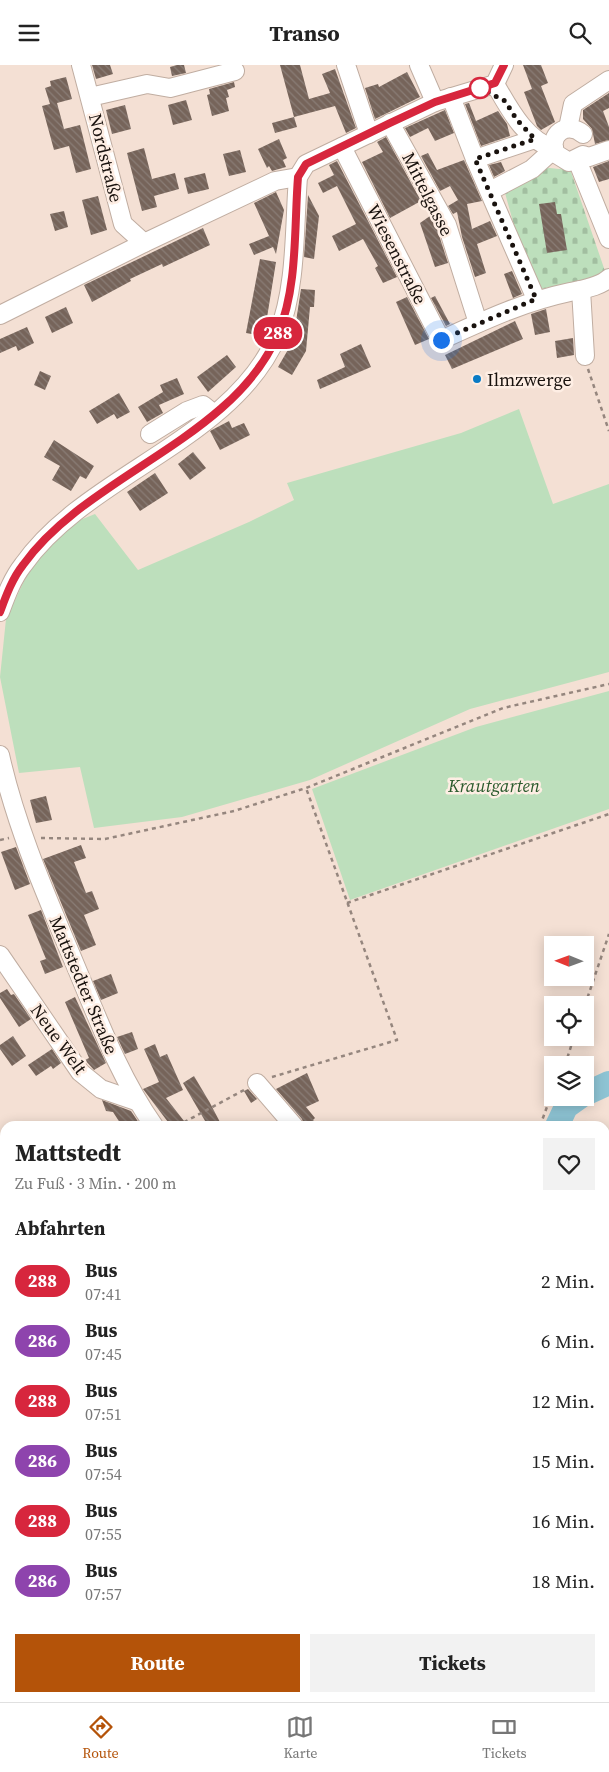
<!DOCTYPE html>
<html lang="de">
<head>
<meta charset="utf-8">
<style>
	:root { --surface:#fff; --page:#f2f2f2; --text:#222; --muted:#767676; --line:#e0e0e0; --accent:#b45309 }
	body { margin:0; font-family:"Source Serif 4",serif; background:var(--page); color:var(--text); height:100vh; display:flex; flex-direction:column; font-size:19px; white-space:nowrap }
	* { box-sizing:border-box; margin:0 }
	p { font-size:16px; color:var(--muted) }
	.icon { flex:none; width:28px; height:28px; fill:none; stroke:currentColor; stroke-width:2; stroke-linecap:round; stroke-linejoin:round }
	.map { position:relative; flex:1; overflow:hidden }
	.panel { position:absolute; left:0px; top:1056px; width:610px; height:581px; display:flex; flex-direction:column; background:var(--surface); border-radius:15px 15px 0 0; box-shadow:0 2px 12px #0003 }
	.panel>* { flex:none }
	.badge { padding:0 10px; border-radius:16px; font-size:18px; line-height:32px }
	.needle { width:32px; rotate:271deg }
	.buttons { position:absolute; left:544px; top:871px; display:grid; gap:10px }
	.buttons a { display:grid; place-items:center; width:50px; height:50px; border-radius:0px; background:var(--surface); box-shadow:0 2px 12px #0003; font-size:25px }
	.you { position:absolute; width:25px; height:25px; margin:-12px; border:4px solid #fff; border-radius:50%; background:#1a73e8; box-shadow:0 0 0 8px #1a73e833 }
	.map>.badge { position:absolute; translate:-50% -50%; box-shadow:0 0 0 2px #fff }
	h2 { padding:0 15px; font-size:19px; line-height:45px }
	.round { display:grid; place-items:center; flex:none; width:52px; height:52px; border-radius:0px; background:var(--page) }
	.headline { display:flex; align-items:center; justify-content:space-between; height:85px; padding:0 15px }
	h1 { font-size:24px; font-weight:700; line-height:38px }
	.action { display:flex; gap:10px; margin-top:auto; padding:10px 15px }
	.action a { flex:1; height:58px; border-radius:0px; background:var(--accent); color:#fff; font-size:20px; font-weight:700; line-height:58px; text-align:center }
	.action a+a { background:var(--page); color:var(--text) }
	ul { padding:0; list-style:none }
	li { display:flex; align-items:center; gap:15px; height:60px; padding:0 15px }
	li div { flex:1 }
	li b { display:block; font-size:19px }
	li em { font-style:normal }
	li .badge { min-width:55px; font-weight:700; text-align:center }
	header { display:flex; justify-content:space-between; align-items:center; height:65px; padding:0 15px; background:var(--surface); font-size:22px; font-weight:700 }
	.dock { display:flex; justify-content:space-around; align-items:center; height:70px; border-top:1px solid var(--line); background:var(--surface); font-size:14px; color:var(--muted) }
	.dock a { display:grid; justify-items:center; gap:2px }
	.dock .selected { color:var(--accent) }
	.map>svg:first-child { display:block }
</style>
</head>
<body>
<header><svg class="icon" aria-label="menu" viewBox="0 0 24 24"><path d="M4 6h16M4 12h16M4 18h16"/></svg>Transo<svg class="icon" aria-label="search" viewBox="0 0 24 24"><circle cx="10" cy="10" r="6"/><path d="M15 15l6 6"/></svg></header>
<div class="map">
<svg width="609" height="1637" viewBox="0 0 609 1637">
	<defs>
		<pattern id="cemetery-stones" width="16" height="16" patternUnits="userSpaceOnUse" patternTransform="scale(1.25)"><rect width="16" height="16" fill="#bddfbc"/><path d="M2 7V4a2 2 0 0 1 4 0v3zM10 15v-3a2 2 0 0 1 4 0v3z" fill="#a2bea0"/></pattern>
		<pattern id="building-back-hatch" width="6" height="6" patternUnits="userSpaceOnUse" patternTransform="scale(1.25)"><rect width="6" height="6" fill="#76645a"/><path d="M-1 5l2 2M0 0l6 6M5-1l2 2" fill="none" stroke="#8a7d76"/></pattern>
	</defs>
	<rect width="100%" height="100%" fill="#f4e0d4"/>
	<g fill="#bddfbc">
		<polygon points="519,344 553,439 609,419 609,607 470,644 310,715 182,752 94,763 80,702 19,708 0,612 6,554 33,497 75,457 95,449 138,505 249,457 294,435 287,418 461,368"/>
		<polygon points="609,626 609,744 350,835 312,724 476,662"/>
		<polygon points="0,1241 5,1257 5,1284 0,1286"/>
	</g>
	<polygon fill="url(#cemetery-stones)" points="569,101 605,206 601,212 541,224 525,200 505,128 541,102 559,104"/>
	<g fill="none" stroke-linecap="round" stroke-linejoin="round">
		<g stroke="#8ec4d4" stroke-width="4">
			<polyline points="605,1282 609,1281"/>
			<polyline points="456,1637 459,1632"/>
		</g>
		<g stroke="#8ec4d4" stroke-width="24">
			<polyline points="585,1029 609,1018"/>
			<polyline points="557,1061 566,1042 580,1032"/>
			<polyline points="605,1204 609,1209"/>
		</g>
	</g>
	<g fill="url(#building-back-hatch)">
		<polygon points="92,0 110,0 113,9 96,14"/>
		<polygon points="177,0 184,0 186,8 172,11 170,2"/>
		<polygon points="280,0 300,0 309,34 330,28 322,9 335,4 356,63 346,68 335,41 294,52 297,62 275,68 272,58 294,52"/>
		<polygon points="523,0 541,0 548,18 541,21 555,57 541,65 537,61 524,27 532,24"/>
		<polygon points="407,7 420,32 375,54 365,23 378,19 379,22"/>
		<polygon points="66,12 72,34 57,38 64,64 80,60 91,104 76,108 69,81 54,85 42,41 50,39 45,23 51,21 50,16"/>
		<polygon points="234,17 235,22 227,25 229,32 226,33 229,46 212,51 207,30 210,29 209,24"/>
		<polygon points="609,28 609,43 603,46 609,62 609,75 595,79 592,64 583,54 583,45"/>
		<polygon points="186,35 192,55 173,60 168,40"/>
		<polygon points="469,38 476,56 498,46 507,59 510,71 481,81 465,39"/>
		<polygon points="125,40 131,64 112,69 106,45"/>
		<polygon points="445,45 454,68 435,76 428,63 410,72 405,63"/>
		<polygon points="386,72 421,136 390,153 362,97 383,87 377,77"/>
		<polygon points="279,74 287,93 283,95 286,102 272,106 269,101 267,103 258,84"/>
		<polygon points="144,83 152,114 175,108 179,124 154,131 157,142 142,146 127,88"/>
		<polygon points="240,85 246,107 229,111 223,89"/>
		<polygon points="428,88 437,105 464,95 482,136 467,139 472,164 490,156 497,171 477,179 486,208 475,212 462,172 457,147 453,149 448,141 458,135 450,121 440,126 421,91"/>
		<polygon points="337,96 397,212 383,218 375,203 378,201 363,174 339,186 332,171 356,159 337,121 323,128 318,118 334,110 329,100"/>
		<polygon points="609,96 609,114 599,117 593,102"/>
		<polygon points="501,97 505,106 494,112 489,100"/>
		<polygon points="205,108 209,124 188,129 184,113"/>
		<polygon points="276,127 284,145 276,189 273,182 254,190 249,179 269,171 254,138"/>
		<polygon points="308,130 319,151 314,194 304,192"/>
		<polygon points="98,131 107,165 91,170 82,135"/>
		<polygon points="555,137 557,149 561,149 567,185 547,188 539,139"/>
		<polygon points="64,146 68,162 55,166 50,149"/>
		<polygon points="430,151 437,164 448,198 435,202 420,158"/>
		<polygon points="203,163 210,180 163,202 162,199 130,214 131,216 92,237 84,220"/>
		<polygon points="260,194 276,197 264,271 246,268"/>
		<polygon points="512,206 522,229 513,233 504,209"/>
		<polygon points="301,224 315,225 314,242 310,242 306,286 292,310 278,302 293,276"/>
		<polygon points="435,231 450,259 446,261 431,233"/>
		<polygon points="407,232 429,274 415,280 396,237"/>
		<polygon points="66,242 73,258 52,268 45,252"/>
		<polygon points="546,244 550,267 535,270 531,249"/>
		<polygon points="515,256 523,274 452,304 445,290"/>
		<polygon points="27,262 34,278 18,286 16,281 0,288 0,274"/>
		<polygon points="573,273 574,290 557,293 555,276"/>
		<polygon points="361,279 371,302 320,324 317,315 345,302 340,289"/>
		<polygon points="227,290 236,302 208,327 197,312"/>
		<polygon points="40,306 51,311 45,325 34,320"/>
		<polygon points="177,313 184,329 159,340 163,348 147,357 138,342 163,327 160,320"/>
		<polygon points="119,328 130,347 117,354 114,349 97,359 89,346"/>
		<polygon points="229,356 232,363 244,358 250,370 220,385 210,366"/>
		<polygon points="54,375 94,401 86,414 80,411 71,426 52,415 60,401 44,392"/>
		<polygon points="193,387 206,403 190,415 178,399"/>
		<polygon points="155,408 168,428 140,446 127,427"/>
		<polygon points="46,731 52,755 36,758 30,735"/>
		<polygon points="81,780 86,793 74,797 86,828 92,826 99,844 84,850 96,880 81,886 43,794"/>
		<polygon points="16,782 30,819 15,825 1,787"/>
		<polygon points="41,845 63,902 45,909 40,896 46,894 28,850"/>
		<polygon points="111,909 118,928 101,935 93,916"/>
		<polygon points="7,924 11,930 14,929 31,954 19,962 0,933 0,928"/>
		<polygon points="75,932 106,998 94,1005 85,995 89,993 65,937"/>
		<polygon points="132,967 138,984 125,989 117,972"/>
		<polygon points="13,971 26,991 12,1001 0,984 0,980"/>
		<polygon points="155,979 160,992 167,989 183,1025 166,1033 188,1061 171,1061 143,1024 159,1017 144,984"/>
		<polygon points="52,984 61,998 53,1004 51,1001 36,1011 28,1000"/>
		<polygon points="307,1008 319,1036 306,1042 315,1053 313,1055 318,1061 304,1061 302,1054 276,1024"/>
		<polygon points="194,1011 210,1038 222,1061 208,1061 183,1018"/>
		<polygon points="248,1024 257,1034 251,1038 244,1026"/>
		<polygon points="102,1035 131,1046 139,1058 134,1061 122,1061 113,1047 106,1046"/>
	</g>
	<g fill="none" stroke-linecap="round" stroke-linejoin="round">
		<defs>
			<g id="minor">
				<polyline points="81,0 123,159 144,178"/>
				<polyline points="346,0 369,69"/>
				<polyline points="419,0 435,37"/>
				<path d="M495,19C509,43 525,75 554,84"/>
				<polyline points="90,32 147,19 170,23 235,6"/>
				<polyline points="451,32 475,94 536,234"/>
				<polyline points="390,58 447,160 478,258"/>
				<polyline points="568,63 573,39 609,15"/>
				<path d="M583,69C567,56 547,69 556,89L569,97L583,90L589,92L609,85"/>
				<path d="M342,82L441,275C485,255 523,237 570,227C583,224 600,222 609,213"/>
				<polyline points="475,94 535,74"/>
				<polyline points="577,95 609,174"/>
				<polyline points="490,126 532,104 554,84"/>
				<polyline points="581,225 585,291"/>
				<polyline points="0,250 144,178 275,116 298,112"/>
				<polyline points="150,369 187,346 203,340 213,348"/>
				<path d="M0,547C6,531 12,514 23,500C87,409 234,375 278,269C297,221 294,163 298,112L306,99L435,37L495,19L504,0"/>
				<path d="M0,690C16,762 46,830 74,897C98,954 119,1011 154,1061"/>
				<polyline points="0,890 80,1007 101,1024 136,1036"/>
				<polyline points="257,1018 294,1061"/>
				<polyline points="605,1398 609,1402"/>
				<polyline points="605,1489 609,1487"/>
				<polyline points="237,1637 238,1632"/>
				<polyline points="350,1637 352,1632"/>
				<polyline points="489,1637 490,1632"/>
			</g>
		</defs>
		<use href="#minor" stroke="#c0ada1" stroke-width="20"/>
		<g stroke="#95867e" stroke-width="2.5" stroke-dasharray="4 4" stroke-linecap="butt">
			<polyline points="588,304 609,366"/>
			<polyline points="41,773 105,774 234,746 306,723 503,643 609,619"/>
			<polyline points="0,775 9,773"/>
			<polyline points="347,838 609,749"/>
			<polyline points="585,940 609,869"/>
			<polyline points="565,1000 574,972"/>
			<polyline points="272,1012 397,975 306,723"/>
			<polyline points="177,1061 244,1025"/>
			<polyline points="540,1061 552,1028"/>
			<polyline points="0,1229 5,1246"/>
			<polyline points="0,1289 5,1287"/>
			<polyline points="0,1599 5,1608"/>
			<polyline points="18,1632 21,1637"/>
		</g>
		<use href="#minor" stroke="#fff" stroke-width="18"/>
	</g>
	<g fill="none" stroke-linecap="round" stroke-linejoin="round">
		<defs>
			<path id="line" d="M0,547C6,531 12,514 23,500C87,410 234,374 278,269C298,221 294,163 298,112L306,99L390,58L435,37L495,18L504,0"/>
		</defs>
		<use href="#line" stroke="#fff" stroke-width="11"/>
		<use href="#line" stroke="#d7263d" stroke-width="8"/>
		<polyline stroke="#19120e" stroke-width="5" stroke-dasharray="0 9" points="441,275 536,234 475,94 535,74 517,55 505,36 480,23"/>
	</g>
	<circle fill="#fff" stroke="#d7263d" stroke-width="2.5" cx="480" cy="23" r="10"/>
	<circle fill="#097bc5" stroke="#feeee4" stroke-width="2" cx="477" cy="314" r="5"/>
	<g text-anchor="middle" dominant-baseline="central" stroke-width="5" stroke-linejoin="round" paint-order="stroke">
		<g font-size="18" fill="#19120e" stroke="#feeee4">
			<text transform="translate(106 93) rotate(76)">Nordstraße</text>
			<text transform="translate(428 129) rotate(63)">Mittelgasse</text>
			<text transform="translate(397 189) rotate(63)">Wiesenstraße</text>
			<text transform="translate(84 920) rotate(67)">Mattstedter Straße</text>
			<text transform="translate(59 974) rotate(54)">Neue Welt</text>
		</g>
		<g font-size="18" fill="#19120e" stroke="#feeee4" text-anchor="start">
			<text x="487" y="314">Ilmzwerge</text>
		</g>
		<g font-size="18" font-style="italic" fill="#2a5a2c" stroke="#feeee4">
			<text x="494" y="720">Krautgarten</text>
		</g>
	</g>
</svg>
<div class="buttons">
<a><svg class="needle" viewBox="-14 -14 28 28"><path d="M0-13l5 13h-10z" fill="#e53935"/><path d="M0 13l5-13h-10z" fill="#767676"/></svg></a>
<a><svg class="icon" aria-label="locate" viewBox="0 0 24 24"><circle cx="12" cy="12" r="6"/><path d="M12 2v4M12 18v4M2 12h4M18 12h4"/></svg></a>
<a><svg class="icon" aria-label="layers" viewBox="0 0 24 24"><path d="M12 4l9 5-9 5-9-5zM3 14l9 5 9-5"/></svg></a>
</div>
<div class="you" style="left:441px;top:275px"></div>
<b class="badge" style="left:278px;top:268px;background:#d7263d;color:#fff">288</b>
<section class="panel">
<div class="headline"><div><h1>Mattstedt</h1><p>Zu Fuß · 3 Min. · 200 m</p></div><a class="round"><svg class="icon" aria-label="heart" viewBox="0 0 24 24"><path d="M12 20l-8-8c-3-5 5-10 8-4 3-6 11-1 8 4z"/></svg></a></div>
<h2>Abfahrten</h2>
<ul>
<li><span class="badge" style="background:#d7263d;color:#fff">288</span><div><b>Bus</b><p>07:41</p></div><em>2 Min.</em></li>
<li><span class="badge" style="background:#8e44ad;color:#fff">286</span><div><b>Bus</b><p>07:45</p></div><em>6 Min.</em></li>
<li><span class="badge" style="background:#d7263d;color:#fff">288</span><div><b>Bus</b><p>07:51</p></div><em>12 Min.</em></li>
<li><span class="badge" style="background:#8e44ad;color:#fff">286</span><div><b>Bus</b><p>07:54</p></div><em>15 Min.</em></li>
<li><span class="badge" style="background:#d7263d;color:#fff">288</span><div><b>Bus</b><p>07:55</p></div><em>16 Min.</em></li>
<li><span class="badge" style="background:#8e44ad;color:#fff">286</span><div><b>Bus</b><p>07:57</p></div><em>18 Min.</em></li>
</ul>
<div class="action"><a>Route</a><a>Tickets</a></div>
</section>
</div>
<nav class="dock">
<a class="selected"><svg class="icon" aria-label="directions" viewBox="0 0 24 24"><path d="M12 3l9 9-9 9-9-9zM9 14v-3h6M13 9l2 2-2 2"/></svg>Route</a>
<a><svg class="icon" aria-label="map" viewBox="0 0 24 24"><path d="M3 6l6-2 6 2 6-2v14l-6 2-6-2-6 2zM9 4v14M15 6v14"/></svg>Karte</a>
<a><svg class="icon" aria-label="tickets" viewBox="0 0 24 24"><path d="M3 7h18v10H3zM15 7v10"/></svg>Tickets</a>
</nav>
</body>
</html>
